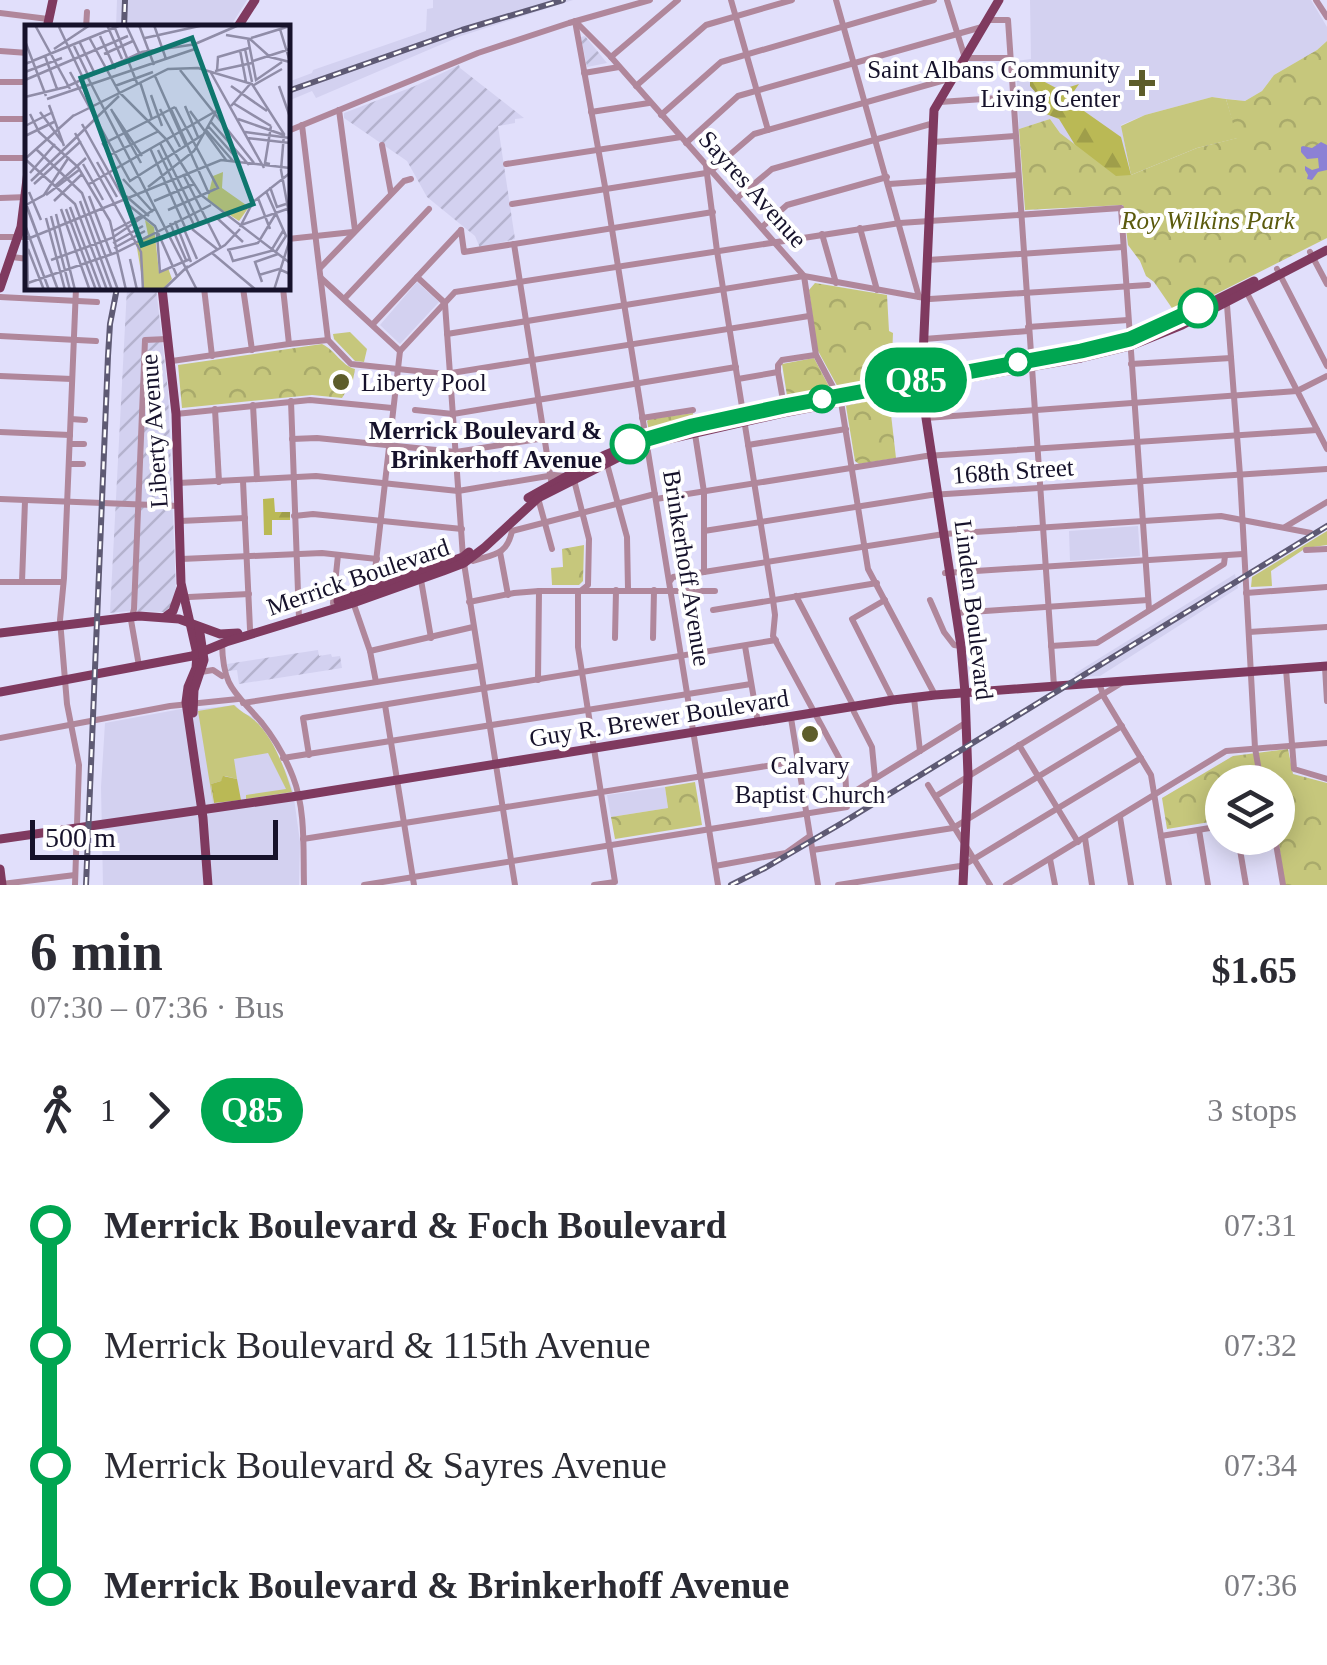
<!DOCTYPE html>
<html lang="en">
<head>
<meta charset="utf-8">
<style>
	:root { --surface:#fff; --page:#f2f2f3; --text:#2b2b33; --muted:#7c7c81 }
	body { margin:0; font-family:Georgia,serif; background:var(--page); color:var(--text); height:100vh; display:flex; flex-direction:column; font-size:38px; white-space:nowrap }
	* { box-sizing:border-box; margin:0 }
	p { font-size:32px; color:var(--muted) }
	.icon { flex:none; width:55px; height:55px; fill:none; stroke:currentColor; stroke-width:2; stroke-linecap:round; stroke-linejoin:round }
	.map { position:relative; height:885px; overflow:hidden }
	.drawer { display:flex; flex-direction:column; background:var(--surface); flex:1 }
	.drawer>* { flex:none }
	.badge { padding:0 20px; border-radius:32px; font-size:35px; line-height:65px }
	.fabs { position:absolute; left:1205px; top:765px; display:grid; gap:20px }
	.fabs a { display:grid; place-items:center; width:90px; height:90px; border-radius:50%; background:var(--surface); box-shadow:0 5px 25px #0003; font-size:50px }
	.scale { position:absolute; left:30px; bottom:25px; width:248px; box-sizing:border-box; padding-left:10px; border:5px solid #16122b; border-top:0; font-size:28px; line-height:35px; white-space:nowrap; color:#16122b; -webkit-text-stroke:8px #fff; paint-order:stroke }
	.map>.badge { position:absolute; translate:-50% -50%; box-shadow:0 0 0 5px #fff }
	.legs { display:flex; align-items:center; gap:15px; height:110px; padding:0 30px; font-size:32px }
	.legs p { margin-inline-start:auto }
	.summary { display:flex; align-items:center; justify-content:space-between; height:170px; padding:0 30px }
	h1 { font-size:55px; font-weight:700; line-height:75px }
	ul { padding:0 30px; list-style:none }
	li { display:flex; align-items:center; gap:35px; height:120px; font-size:38px }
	li i { display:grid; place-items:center; width:15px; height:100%; margin:0 12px; background:currentColor }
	li i::after { content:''; width:25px; height:25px; margin:-12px; border:8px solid; border-radius:50%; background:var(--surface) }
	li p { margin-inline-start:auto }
	li:first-child i { background:linear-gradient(#0000 50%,currentColor 0) }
	li:last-child i { background:linear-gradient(currentColor 50%,#0000 0) }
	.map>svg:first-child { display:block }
</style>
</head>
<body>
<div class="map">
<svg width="1327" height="885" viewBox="0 0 1327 885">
	<defs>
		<pattern id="industrial-furrows" width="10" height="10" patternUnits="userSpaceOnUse" patternTransform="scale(2.5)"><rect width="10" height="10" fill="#d3d1f0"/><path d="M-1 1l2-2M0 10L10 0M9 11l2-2" fill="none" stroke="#b4b2ce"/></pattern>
		<pattern id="forest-firs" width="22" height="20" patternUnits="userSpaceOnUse" patternTransform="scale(2.5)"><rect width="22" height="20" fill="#bab955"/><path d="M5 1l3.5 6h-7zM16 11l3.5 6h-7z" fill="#9f9e4a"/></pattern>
		<pattern id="park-crowns" width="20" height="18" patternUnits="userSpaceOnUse" patternTransform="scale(2.5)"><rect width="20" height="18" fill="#c6c77c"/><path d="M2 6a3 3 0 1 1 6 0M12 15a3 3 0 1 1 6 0" fill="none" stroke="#a9aa6b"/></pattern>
	</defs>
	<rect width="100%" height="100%" fill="#e1dffb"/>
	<g fill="#d3d1f0">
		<polygon points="117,0 247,0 230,27 116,28"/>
		<polygon points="433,0 573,0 461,36 316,98 312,91 288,101 288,82 312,73 313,70 426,31 427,9 433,8"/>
		<polygon points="1030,0 1311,0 1327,27 1327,41 1317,50 1274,75 1262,91 1245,101 1212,97 1145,115 1121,125 1131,175 1116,176 1060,133 1050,119 1019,129 1016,61 1031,59"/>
		<polygon points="417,282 439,302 400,344 380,325"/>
		<polygon points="1138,526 1140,556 1070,561 1069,531"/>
		<polygon points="1235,574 1238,588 1100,676 1077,677 1074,674"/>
		<polygon points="235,705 243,713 253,717 269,739 285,770 293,791 300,842 299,885 103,885 101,787 105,723 181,709 200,709"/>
		<polygon points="665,787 668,808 611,817 607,795"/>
	</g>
	<g fill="url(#industrial-furrows)">
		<polygon points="585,36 607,63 587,67 581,37"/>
		<polygon points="459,65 460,68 524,118 515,119 515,123 498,126 515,239 480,248 475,236 427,197 407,161 344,118 344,113 415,86"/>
		<polygon points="127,288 156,288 168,391 176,592 171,606 164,612 130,611 110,613"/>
		<polygon points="318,650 319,656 331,654 332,657 340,656 342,668 239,684 237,670 228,671 227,664"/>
	</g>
	<g fill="#c6c77c">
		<polygon points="1212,97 1226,99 1238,138 1197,148 1131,175 1121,126 1145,115"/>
		<polygon points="350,332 367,349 364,362 355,361 334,339 333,334"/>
		<polygon points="1327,531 1327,545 1306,548 1271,571 1272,586 1251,587 1252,577"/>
		<path d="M234,705C241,712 247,714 254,720C273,736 285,769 292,792L246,799V795L286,789L268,753L234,759L237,779L225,776L221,781L211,784L213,803L198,711Z"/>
	</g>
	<g fill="url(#forest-firs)">
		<path d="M1034,80H1041L1060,90L1079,84L1066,103C1075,101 1080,103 1084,111L1121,137L1131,175L1137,176V219L1075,145L1059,119L1033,109L1043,101L1030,86V82Z"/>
		<polygon points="274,498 275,512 290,512 290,520 272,520 272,535 264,535 263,499"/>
		<polygon points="223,776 237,779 241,800 214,803 211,784 221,781"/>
	</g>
	<g fill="url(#park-crowns)">
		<polygon points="1327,41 1327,238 1176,314 1154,282 1146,276 1140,261 1128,245 1123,205 1025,210 1019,129 1050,119 1060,133 1116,176 1131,175 1197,148 1237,138 1226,99 1245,101 1262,91 1274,75 1317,50"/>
		<polygon points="815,283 887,295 889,331 893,333 891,381 840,391 817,349 809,290"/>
		<path d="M322,344C335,350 342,366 355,369L353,380L342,398L312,395L182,408L178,365Z"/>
		<polygon points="814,358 832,392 788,402 782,364"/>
		<polygon points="889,397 896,458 859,464 855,461 846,406 849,404"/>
		<polygon points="693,413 694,422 649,432 647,421 650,419"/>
		<polygon points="584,545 583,581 579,585 552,585 551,568 563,567 562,549"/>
		<polygon points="1288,749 1293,774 1327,783 1327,885 1285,885 1278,838 1278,782 1222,782 1222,820 1167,829 1162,798 1233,756"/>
		<polygon points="695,782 702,825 615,839 611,817 668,808 665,787"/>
	</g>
	<polygon fill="#8c81d5" points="1321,142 1327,145 1327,170 1318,172 1312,180 1307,179 1308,175 1305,170 1305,166 1312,170 1319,168 1318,158 1307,159 1301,152 1301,147 1303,146 1312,148"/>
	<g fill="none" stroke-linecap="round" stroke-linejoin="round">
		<g stroke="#b0879b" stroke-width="6">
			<polyline points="731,0 768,130"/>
			<polyline points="836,0 919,297"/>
			<polyline points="947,0 965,58 1010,58"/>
			<polyline points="1316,0 1327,17"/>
			<polyline points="0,13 48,19"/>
			<polyline points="987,20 1008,20 1054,686"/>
			<polyline points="575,21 606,192 718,885"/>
			<polyline points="576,22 611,57 804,276 816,355 841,402 868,569 935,695"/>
			<polyline points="86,28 87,12"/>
			<polyline points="0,51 28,53"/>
			<polyline points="611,57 678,0"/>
			<polyline points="584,73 619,67"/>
			<polyline points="0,82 28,82"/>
			<polyline points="636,86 706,25 792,0"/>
			<polyline points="940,102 1012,97"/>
			<polyline points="339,110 355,230"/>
			<polyline points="591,112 649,103"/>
			<polyline points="661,115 721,62 934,0"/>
			<polyline points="0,119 28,119"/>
			<polyline points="302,125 328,340"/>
			<polyline points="288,131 478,53 569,23 650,0"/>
			<polyline points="933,142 1015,136"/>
			<polyline points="686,143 738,96 982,27"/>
			<polyline points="382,145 391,193"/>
			<polyline points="0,158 28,158"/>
			<polyline points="506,164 681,137"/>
			<polyline points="889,184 1018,175"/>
			<polyline points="0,198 28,197"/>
			<polyline points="736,199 772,169 934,123"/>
			<polyline points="512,204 706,173 712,170 754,134 952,78"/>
			<polyline points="762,227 787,205 887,177"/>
			<polyline points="860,228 877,290"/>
			<polyline points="461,230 464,252 713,212"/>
			<polyline points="822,234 836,283"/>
			<polyline points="0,237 28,237"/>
			<polyline points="288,239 353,232"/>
			<polyline points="514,244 551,480"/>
			<polyline points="1310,252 1327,284"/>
			<polyline points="12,257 28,259"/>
			<polyline points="928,260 1123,247"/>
			<polyline points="320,268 404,181 411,179"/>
			<polyline points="1277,269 1327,366"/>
			<polyline points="417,277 445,303"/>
			<polyline points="321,278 400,351"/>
			<polyline points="204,288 212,356"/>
			<polyline points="243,288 252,350"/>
			<polyline points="283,288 289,344"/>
			<polyline points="1246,291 1327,449"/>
			<polyline points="0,297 97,302"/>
			<polyline points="345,298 429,209"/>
			<polyline points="1224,301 1227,305 1240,475 1255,748 1261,782"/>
			<polyline points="445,304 463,557 515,885"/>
			<polyline points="373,324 461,230"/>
			<polyline points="1028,327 1128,320"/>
			<polyline points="447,334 804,276 930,299 1148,285"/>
			<polyline points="0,336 96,341"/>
			<polyline points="924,339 1028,331"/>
			<polyline points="400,351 455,292 900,223 1121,208 1149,609"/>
			<polyline points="172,361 289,344 328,340 351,364 445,374 809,316"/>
			<polyline points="1131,364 1231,358"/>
			<polyline points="778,372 784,406"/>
			<polyline points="0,376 72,379"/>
			<polyline points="738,379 778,372 778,365 782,360 815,355"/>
			<polyline points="291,401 299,619"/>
			<polyline points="253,405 257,479"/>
			<polyline points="215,409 219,482"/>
			<polyline points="415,410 453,414 736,367"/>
			<polyline points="176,414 310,400 392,408"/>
			<polyline points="642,418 693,410"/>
			<polyline points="926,418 1297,391 1327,376"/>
			<polyline points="71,419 85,420"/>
			<polyline points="0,432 70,435"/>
			<polyline points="695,434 704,492 704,572"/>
			<polyline points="292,439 317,438 456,452 545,438"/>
			<polyline points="70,444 84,444"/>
			<polyline points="748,445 846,429"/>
			<polyline points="69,464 83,464"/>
			<polyline points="607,464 627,537 628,589"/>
			<polyline points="574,480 589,539 588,585 578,593 578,647 615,882 594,885"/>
			<polyline points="243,481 250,629"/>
			<polyline points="178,483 316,476 458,491 554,475 564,476"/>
			<polyline points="538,498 552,549"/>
			<polyline points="0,499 179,506"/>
			<polyline points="656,499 926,456 1317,430"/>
			<polyline points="294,516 313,514 462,529"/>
			<polyline points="180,521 245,518"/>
			<polyline points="1285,527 1327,502"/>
			<polyline points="512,531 655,494"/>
			<polyline points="704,531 931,495 1327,469"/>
			<polyline points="1306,550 1327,549"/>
			<polyline points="500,552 508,595"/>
			<path d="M470,558L473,561C494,554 507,555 512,531"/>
			<polyline points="181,559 322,553 377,559"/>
			<polyline points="945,573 1243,554"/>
			<polyline points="421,580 431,638"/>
			<polyline points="670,581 673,577 704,572 944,534 1221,516 1311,533"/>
			<polyline points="0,582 62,582"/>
			<polyline points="22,582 25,501"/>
			<polyline points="373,588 400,351"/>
			<polyline points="1246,593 1327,587"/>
			<polyline points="796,596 852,703 854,712 872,747 875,778"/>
			<polyline points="189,597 249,594"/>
			<polyline points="885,600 852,619 893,700"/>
			<polyline points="930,600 944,632 954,645 961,646"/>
			<polyline points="353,602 370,651 376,682"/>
			<polyline points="469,602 514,593 539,591 715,591"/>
			<polyline points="333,603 338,555"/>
			<polyline points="713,610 877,583"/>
			<polyline points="956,613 1148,600"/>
			<polyline points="1249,632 1327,627"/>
			<polyline points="691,635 692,591"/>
			<polyline points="615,638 616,590"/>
			<polyline points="653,638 654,590"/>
			<path d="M222,643C223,689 235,691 262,723C274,738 286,759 293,777C306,810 303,850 304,885"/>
			<polyline points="745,646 758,723"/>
			<polyline points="1051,646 1097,643 1224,564 1225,556"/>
			<polyline points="370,651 473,627"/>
			<polyline points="139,666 131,620 134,609 145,340 167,339"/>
			<polyline points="1325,667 1327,701"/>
			<polyline points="1286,669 1294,769 1327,779"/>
			<polyline points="201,672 213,670 222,676"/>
			<polyline points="538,680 539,591"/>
			<polyline points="1099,683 1104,697 1151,775 1169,885"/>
			<polyline points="914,698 920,751"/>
			<polyline points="243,703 479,666"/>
			<polyline points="385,705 414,885"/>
			<polyline points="791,718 818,885"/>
			<polyline points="0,738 170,706 238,699"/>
			<polyline points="1019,745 1078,842"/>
			<polyline points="309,755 303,718 776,640"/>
			<polyline points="283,758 751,684"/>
			<polyline points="928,785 990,885"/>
			<polyline points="847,796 967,722"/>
			<polyline points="936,796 1123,682"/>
			<polyline points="1120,817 1131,885"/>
			<polyline points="1199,830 1208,885"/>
			<polyline points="1161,836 1222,826"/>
			<polyline points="1085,838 1092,885"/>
			<polyline points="1238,838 1246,885"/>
			<polyline points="1275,838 1283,885"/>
			<polyline points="303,839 798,761"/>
			<polyline points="813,850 953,828 1122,726"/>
			<polyline points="1050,859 1055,885"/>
			<polyline points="715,866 786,853 810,836"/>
			<polyline points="2,884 75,875"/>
			<polyline points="75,885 79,765 67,704 60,620 64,578 76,288"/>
			<polyline points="364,885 847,807 845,769 773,636 775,615 773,600 717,251 706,166"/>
			<polyline points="838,885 960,866 969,862 1141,758"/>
			<polyline points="1006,885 1226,751 1327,743"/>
		</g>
		<g stroke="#7f3a5f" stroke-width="9">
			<polyline points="47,28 53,0"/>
			<polyline points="237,28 255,0"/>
			<polyline points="0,288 21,227 28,171"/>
			<polyline points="162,288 176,414 181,583 197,654 196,668 188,687 186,702 203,818 208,885"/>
			<polyline points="658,435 784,406 1081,351 1130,339 1178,319 1254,281"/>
			<polyline points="528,498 603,456 638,441"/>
			<polyline points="338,601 463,557 469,552"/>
			<polyline points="165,617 173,611 181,588"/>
			<polyline points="0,633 139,616 179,619 220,634 238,633"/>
			<polyline points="0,692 192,656 226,642 353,603 443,571 464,563 485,547 538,498 643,445 783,413 922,386 1081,358 1130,346 1182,325 1327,250"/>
			<polyline points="193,713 194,690 204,660 199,627"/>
			<polyline points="0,839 298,796 893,700 935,695 1327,666"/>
			<polyline points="0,869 2,885"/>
			<polyline points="963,885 968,776 965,693 961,646 924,405 922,379 934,110 999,0"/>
		</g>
		<defs>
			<g id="rail">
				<polyline points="124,28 125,0"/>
				<polyline points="288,91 462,30 563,0"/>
				<polyline points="86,885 108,356 110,324 117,288"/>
				<polyline points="731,885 765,868 842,823 1327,526"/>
			</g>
		</defs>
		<use href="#rail" stroke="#5e5a74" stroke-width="6"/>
		<use href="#rail" stroke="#fff" stroke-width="2.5" stroke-dasharray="8" stroke-linecap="butt"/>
	</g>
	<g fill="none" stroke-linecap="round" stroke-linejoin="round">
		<defs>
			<polyline id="line-1" points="630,444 692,426 784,406 1081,351 1130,339 1198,308"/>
		</defs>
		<use href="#line-1" stroke="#fff" stroke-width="22"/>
		<use href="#line-1" stroke="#00a651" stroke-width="15"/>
	</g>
	<g fill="#5d5d2a" stroke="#fff" stroke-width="4">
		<path d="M1137 68h10v10h10v10h-10v10h-10v-10h-10v-10h10z"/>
		<circle cx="341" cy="382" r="10"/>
		<circle cx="810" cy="734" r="10"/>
	</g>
	<g fill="#fff" stroke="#00a651" stroke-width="5">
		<circle cx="1198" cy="308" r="18"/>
		<circle cx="1018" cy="362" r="12"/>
		<circle cx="822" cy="399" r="12"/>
		<circle cx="630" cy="444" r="18"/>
	</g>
	<g text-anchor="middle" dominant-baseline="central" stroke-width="8" stroke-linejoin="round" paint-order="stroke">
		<g font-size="25" fill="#16122b" stroke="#fff" text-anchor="end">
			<text x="1120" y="69">Saint Albans Community<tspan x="1120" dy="29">Living Center</tspan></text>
			<text x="361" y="382" text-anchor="start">Liberty Pool</text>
			<text x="810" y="765" text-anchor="middle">Calvary<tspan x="810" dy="29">Baptist Church</tspan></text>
		</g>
		<g font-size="25" fill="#16122b" stroke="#fff">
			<text transform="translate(753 189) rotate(48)">Sayres Avenue</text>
			<text transform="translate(154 431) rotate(-94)">Liberty Avenue</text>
			<text transform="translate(1013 471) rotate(-4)">168th Street</text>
			<text transform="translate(687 568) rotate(81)">Brinkerhoff Avenue</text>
			<text transform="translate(358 577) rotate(-19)">Merrick Boulevard</text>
			<text transform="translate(974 610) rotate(83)">Linden Boulevard</text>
			<text transform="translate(659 718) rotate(-9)">Guy R. Brewer Boulevard</text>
		</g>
		<g font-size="25" font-style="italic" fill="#5b5a0d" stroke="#fff">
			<text x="1208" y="220">Roy Wilkins Park</text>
		</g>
		<g font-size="25" font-weight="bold" fill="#16122b" stroke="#fff" text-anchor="end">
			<text x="602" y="430">Merrick Boulevard &amp;<tspan x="602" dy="29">Brinkerhoff Avenue</tspan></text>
		</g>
	</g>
	<g transform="translate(25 25)">
		<rect width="265" height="265" fill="#e1dffb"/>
		<path d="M198,147L197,163L224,182L214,196L182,175L188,151ZM120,195L129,202L134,247L143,243L147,254L137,265H119L111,217L123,210Z" fill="#c6c77c"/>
		<path fill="none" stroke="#908da8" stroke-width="2.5" d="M10,0L45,64M82,0L97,34M101,0L114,28M114,0L129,40M129,0L141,34M34,2L58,53M90,3L112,58M201,10L225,14L245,32L265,37L255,4M75,11L90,44M120,13L179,0M226,13L265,1M65,14L94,67L141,114L176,170L265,238M223,14L231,55L257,37M0,16L21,71M55,18L69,47M170,19L214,0M49,21L63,50M29,24L65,0M220,24L227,57M215,25L221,57M79,29L108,16M20,31L32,64M228,36L265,24M0,39L96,0M155,45L229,138M185,46L239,143M190,46L227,38M192,46L193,32L224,23M0,47L37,33M45,47L105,156L179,109M62,51L172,265M130,51L161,121M0,55L103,11M115,57L127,94M229,60L257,44M90,61L128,47M206,61L242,86M254,61L265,92M126,70L137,101M0,72L41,62L117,27L172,19M22,74L170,24M208,78L246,101M24,80L39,121M160,81L173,112M206,81L226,58M86,84L116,138M135,84L155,122M146,84L184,169M87,86L117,131M165,86L201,135M15,87L38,118M5,89L14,107L53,142L85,196L101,265M48,91L143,44L173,43L227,59L259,109L256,145L265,194M213,94L259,110M186,97L224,140M57,99L101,178L130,201L152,251M0,101L28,87M183,101L215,137M181,105L208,136M134,106L85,130L78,119L150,82M220,107L265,113M50,108L116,227L118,265M0,111L31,96M222,113L265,118M135,118L174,198M125,123L160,202M11,124L57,168L93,265M133,125L170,202M0,134L50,179L82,265M0,134L49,90M72,137L92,172M58,139L78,175M245,139L240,138L246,101M5,148L30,119M158,149L196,223M98,154L128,187M6,156L94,71M9,159L56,116M64,159L191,86M30,161L61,133M123,162L169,126L191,87M245,162L252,182L261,179M241,166L261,211L250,228M4,167L16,195M21,170L54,145M64,171L86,229M101,171L124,191M233,173L245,204M0,176L33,265M29,176L57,149M55,176L87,265M129,176L169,159M0,177L33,265M1,180L19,170L44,132M45,182L76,265M36,184L64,263M41,184L71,265M143,185L193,163L150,82M31,189L50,265M26,191L45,265M21,193L40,265M192,193L218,217M150,196L166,237M145,198L161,235M0,200L24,265M216,200L265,183M158,202L172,234M215,202L228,177L265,148M167,204L192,224M88,206L116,191M132,209L135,247L165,234M2,211L3,265M0,215L196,135L265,143M88,218L118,201M89,223L120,206M3,224L19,265M202,225L233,218L250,190M204,225L208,236L246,226L258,206M187,228L231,265M105,234L112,265M26,235L87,213L131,183M160,244L200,220L215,204M234,250L254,244L265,249M237,257L230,237L253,229M0,259L90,228L186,180M138,265L163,241M249,265L265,214"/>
		<path fill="#0f766e" fill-opacity="0.15" stroke="#0f766e" stroke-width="5" d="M167,13L228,179L117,220L56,53Z"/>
		<rect width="265" height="265" fill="none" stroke="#16122b" stroke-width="5"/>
	</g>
</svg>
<div class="fabs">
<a><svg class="icon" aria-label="layers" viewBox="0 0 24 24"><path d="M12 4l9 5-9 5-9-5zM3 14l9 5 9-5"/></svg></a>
</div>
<div class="scale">500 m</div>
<b class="badge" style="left:916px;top:380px;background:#00a651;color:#fff">Q85</b>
</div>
<section class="drawer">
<div class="summary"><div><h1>6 min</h1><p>07:30 – 07:36 · Bus</p></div><b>$1.65</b></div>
<div class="legs"><svg class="icon" aria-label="walk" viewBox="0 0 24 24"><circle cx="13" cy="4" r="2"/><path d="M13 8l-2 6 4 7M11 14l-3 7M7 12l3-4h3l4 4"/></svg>1<svg class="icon" aria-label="forward" viewBox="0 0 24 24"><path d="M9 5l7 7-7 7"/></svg><b class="badge" style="background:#00a651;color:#fff">Q85</b><p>3 stops</p></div>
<ul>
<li><i style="color:#00a651"></i><b>Merrick Boulevard &amp; Foch Boulevard</b><p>07:31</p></li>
<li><i style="color:#00a651"></i><span>Merrick Boulevard &amp; 115th Avenue</span><p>07:32</p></li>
<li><i style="color:#00a651"></i><span>Merrick Boulevard &amp; Sayres Avenue</span><p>07:34</p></li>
<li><i style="color:#00a651"></i><b>Merrick Boulevard &amp; Brinkerhoff Avenue</b><p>07:36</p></li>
</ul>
</section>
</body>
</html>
